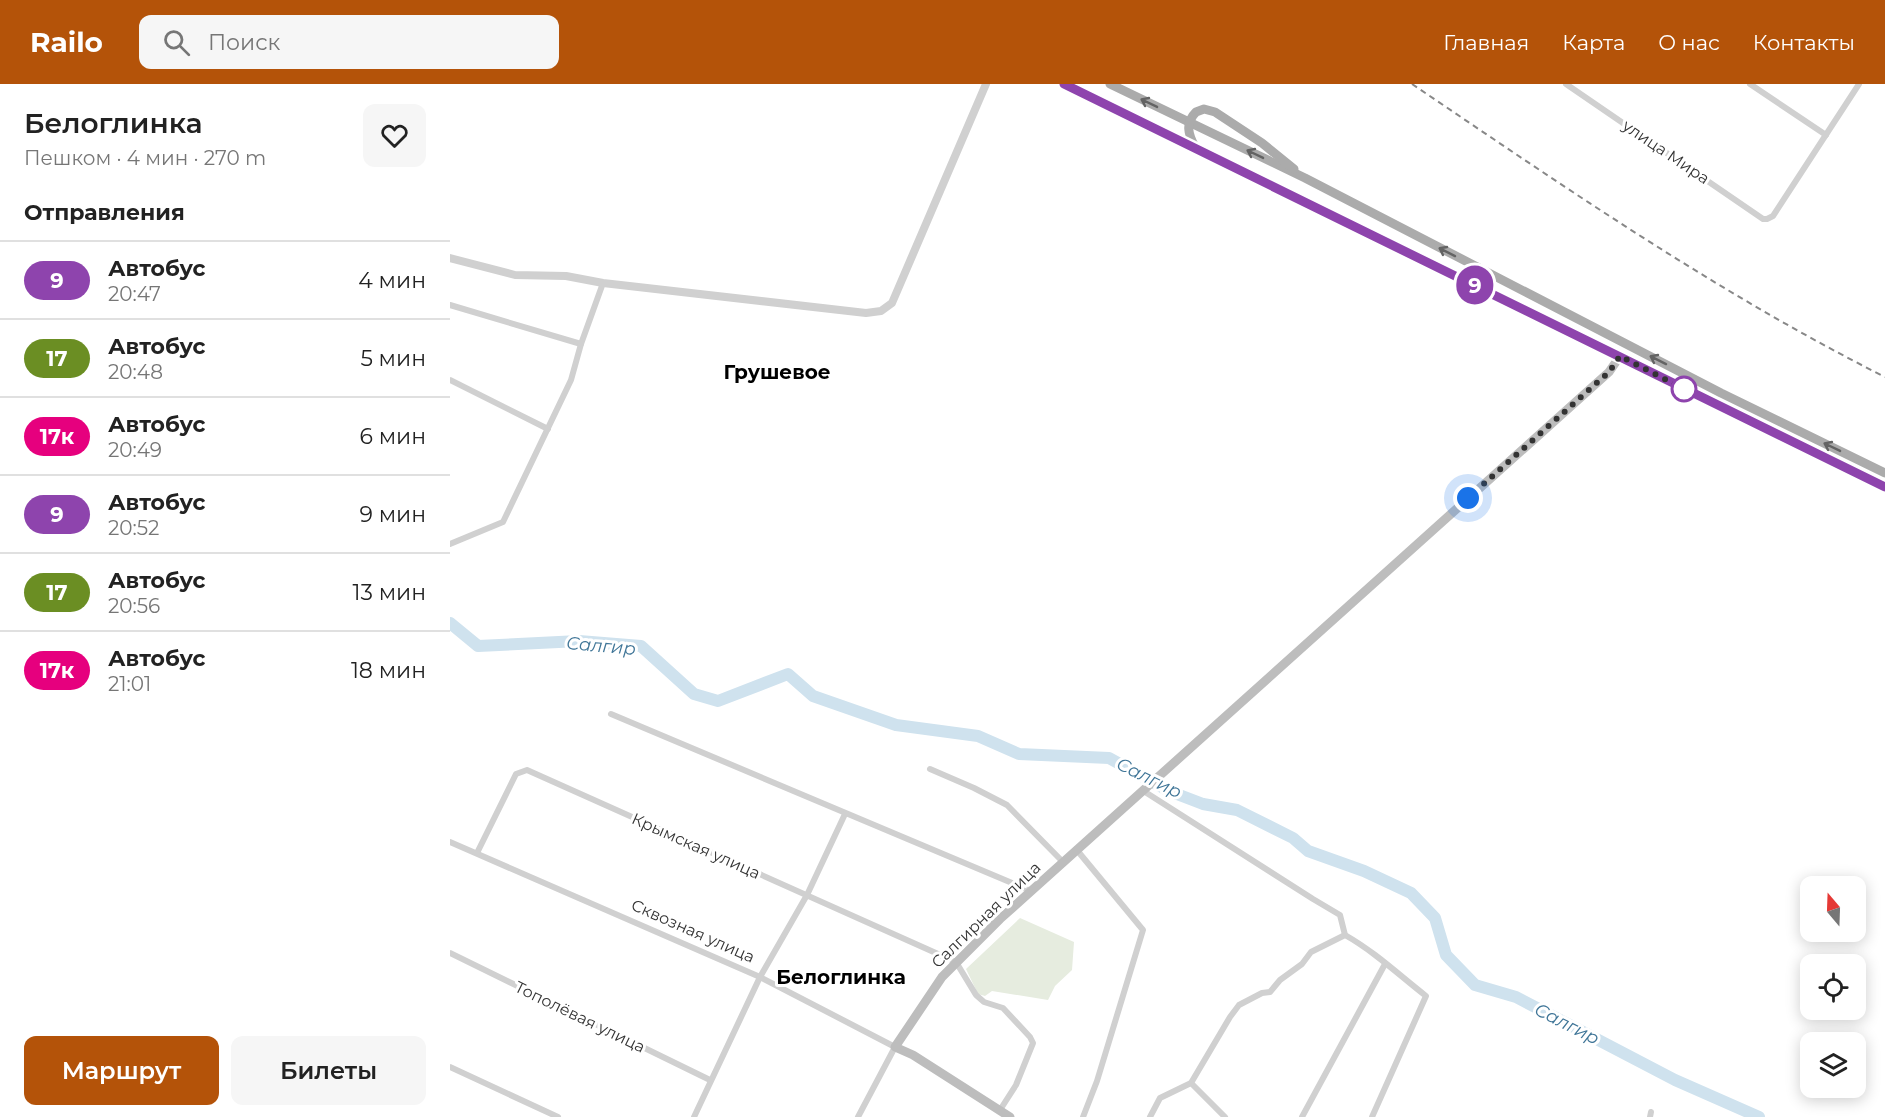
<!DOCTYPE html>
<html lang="ru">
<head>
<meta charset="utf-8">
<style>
	:root { --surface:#fff; --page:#f6f6f6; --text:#222; --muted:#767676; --line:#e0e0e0; --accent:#b45309 }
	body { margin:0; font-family:Montserrat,sans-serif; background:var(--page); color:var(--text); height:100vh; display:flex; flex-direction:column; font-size:22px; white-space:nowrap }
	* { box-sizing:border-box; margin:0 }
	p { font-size:20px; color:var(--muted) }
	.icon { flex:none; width:33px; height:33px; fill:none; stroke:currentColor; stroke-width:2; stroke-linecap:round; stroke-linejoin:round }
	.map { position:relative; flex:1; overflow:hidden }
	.drawer { display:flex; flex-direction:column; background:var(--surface); width:450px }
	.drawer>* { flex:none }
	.badge { padding:0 12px; border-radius:20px; font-size:21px; line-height:39px }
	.needle { width:39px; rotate:341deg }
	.buttons { position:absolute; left:1350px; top:792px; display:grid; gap:12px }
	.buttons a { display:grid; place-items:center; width:66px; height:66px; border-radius:12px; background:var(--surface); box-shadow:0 3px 15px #0003; font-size:30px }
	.you { position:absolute; width:30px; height:30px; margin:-15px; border:4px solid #fff; border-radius:50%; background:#1a73e8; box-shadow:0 0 0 9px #1a73e833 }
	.map>.badge { position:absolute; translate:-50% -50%; box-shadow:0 0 0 3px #fff }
	h2 { padding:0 24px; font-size:22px; line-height:54px }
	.round { display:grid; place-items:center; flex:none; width:63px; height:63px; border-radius:12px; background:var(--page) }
	.head { display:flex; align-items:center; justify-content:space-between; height:102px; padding:0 24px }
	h1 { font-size:28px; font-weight:600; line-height:45px }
	.button { display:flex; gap:12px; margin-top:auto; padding:12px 24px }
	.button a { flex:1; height:69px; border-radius:12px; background:var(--accent); color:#fff; font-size:24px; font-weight:600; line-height:69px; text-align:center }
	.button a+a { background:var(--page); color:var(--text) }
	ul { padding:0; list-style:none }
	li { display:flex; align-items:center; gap:18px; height:78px; padding:0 24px; border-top:2px solid var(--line) }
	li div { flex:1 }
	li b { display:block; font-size:22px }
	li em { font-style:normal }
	li .badge { min-width:66px; font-weight:700; text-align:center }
	header { display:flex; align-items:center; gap:36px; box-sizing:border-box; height:84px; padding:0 30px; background:var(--accent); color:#fff }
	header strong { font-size:28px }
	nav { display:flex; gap:33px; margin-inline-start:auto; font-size:21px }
	.search { width:420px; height:54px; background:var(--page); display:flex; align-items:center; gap:15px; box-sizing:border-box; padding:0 21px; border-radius:12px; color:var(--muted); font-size:22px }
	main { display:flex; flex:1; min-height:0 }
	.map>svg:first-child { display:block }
</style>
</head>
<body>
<header>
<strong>Railo</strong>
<div class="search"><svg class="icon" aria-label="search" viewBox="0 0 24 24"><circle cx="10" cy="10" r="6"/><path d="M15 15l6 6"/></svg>Поиск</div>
<nav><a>Главная</a><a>Карта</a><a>О нас</a><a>Контакты</a></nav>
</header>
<main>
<section class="drawer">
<div class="head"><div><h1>Белоглинка</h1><p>Пешком · 4 мин · 270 m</p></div><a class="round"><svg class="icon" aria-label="heart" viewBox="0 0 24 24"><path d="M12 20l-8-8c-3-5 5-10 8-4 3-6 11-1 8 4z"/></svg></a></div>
<h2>Отправления</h2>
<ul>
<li><span class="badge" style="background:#8e44ad;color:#fff">9</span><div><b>Автобус</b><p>20:47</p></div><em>4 мин</em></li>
<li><span class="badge" style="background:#6b8e23;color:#fff">17</span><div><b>Автобус</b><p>20:48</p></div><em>5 мин</em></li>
<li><span class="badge" style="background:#e6007e;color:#fff">17к</span><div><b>Автобус</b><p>20:49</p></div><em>6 мин</em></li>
<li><span class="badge" style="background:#8e44ad;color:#fff">9</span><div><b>Автобус</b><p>20:52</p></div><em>9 мин</em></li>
<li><span class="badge" style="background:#6b8e23;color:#fff">17</span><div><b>Автобус</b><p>20:56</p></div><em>13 мин</em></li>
<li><span class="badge" style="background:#e6007e;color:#fff">17к</span><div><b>Автобус</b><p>21:01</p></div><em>18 мин</em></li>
</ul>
<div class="button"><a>Маршрут</a><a>Билеты</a></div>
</section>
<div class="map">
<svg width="1435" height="1033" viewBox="0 0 1435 1033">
	<rect width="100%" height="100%" fill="#fff"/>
	<polygon fill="#e6ecdf" points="570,834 624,858 622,886 605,902 598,916 542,907 535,912 528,910 516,885"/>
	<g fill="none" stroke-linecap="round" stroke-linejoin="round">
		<polyline stroke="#cfe2ee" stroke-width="12" points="0,539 28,562 129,557 191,562 244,610 268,617 338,590 363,612 446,641 528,652 569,670 659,674 719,707 753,720 787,726 843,754 858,767 914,787 961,809 985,834 996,871 1025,901 1066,913 1225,996 1309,1033"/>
		<g stroke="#d0d0d0" stroke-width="6">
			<polyline points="1116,0 1313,135 1317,135 1323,132 1409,0"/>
			<polyline points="1300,0 1376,51"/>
			<polyline points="0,221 131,260"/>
			<polyline points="0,296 98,345"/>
			<polyline points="0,460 53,438 121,296 131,260 153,199"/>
			<polyline points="161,630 581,807"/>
			<polyline points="480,685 524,704 557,721 613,778"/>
			<path d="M692,706L863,815L890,831L895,851C925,868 949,891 976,912L922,1033"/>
			<polyline points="0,758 310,893 445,963 408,1033"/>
			<polyline points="626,765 693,846 647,997 633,1033"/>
			<polyline points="27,769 66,690 77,686 506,878 526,911 534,918 553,924 580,953 583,959 566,1001 550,1026"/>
			<polyline points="0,869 260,996"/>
			<polyline points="0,983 108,1033"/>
			<polyline points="741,999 775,1033"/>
			<polyline points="244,1033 310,893 357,811 395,730"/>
			<polyline points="700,1033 710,1014 741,999 780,933 789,921 812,909 820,908 830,896 852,880 861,868 895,851"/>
			<polyline points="852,1033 935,880"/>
			<polyline points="1200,1033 1201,1028"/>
		</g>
		<polyline stroke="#d0d0d0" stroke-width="8" points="0,174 65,191 116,192 153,199 416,229 431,227 442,219 536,0"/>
		<polyline stroke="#bdbdbd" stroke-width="9" points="560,1033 463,971 445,963 492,893 550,835 1159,288 1170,272"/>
		<g stroke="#ababab" stroke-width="9">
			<polyline points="613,0 1435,403"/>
			<polyline points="660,0 855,94 1271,309 1435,389"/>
			<path d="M745,63C738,50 735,39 746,28L754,25L765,28L812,59L844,85"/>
		</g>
		<path stroke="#888" stroke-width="2" stroke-dasharray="6 4.5" stroke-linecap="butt" d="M962,0C1116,104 1268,209 1435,293"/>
	</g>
	<defs><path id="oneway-shaft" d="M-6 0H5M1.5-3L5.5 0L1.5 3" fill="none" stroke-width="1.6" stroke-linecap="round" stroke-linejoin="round" transform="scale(1.5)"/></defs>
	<g stroke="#636363">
		<use href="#oneway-shaft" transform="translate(699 19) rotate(-154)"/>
		<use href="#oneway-shaft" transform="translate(805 70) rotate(-154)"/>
		<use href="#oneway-shaft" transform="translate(997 168) rotate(-153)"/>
		<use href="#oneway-shaft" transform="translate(1208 276) rotate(-153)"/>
		<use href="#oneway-shaft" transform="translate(1382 363) rotate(-154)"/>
	</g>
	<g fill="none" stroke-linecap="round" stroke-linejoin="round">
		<defs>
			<polyline id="line" points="614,0 1435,403"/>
		</defs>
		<use href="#line" stroke="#fff" stroke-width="14"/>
		<use href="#line" stroke="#8e44ad" stroke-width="9"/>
		<polyline stroke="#333" stroke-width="6" stroke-dasharray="0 10.8" points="1018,414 1159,288 1170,272 1234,305"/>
	</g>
	<circle fill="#fff" stroke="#8e44ad" stroke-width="3" cx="1234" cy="305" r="12"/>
	<g text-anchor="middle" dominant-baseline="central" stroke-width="6" stroke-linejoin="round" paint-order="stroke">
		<g font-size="16" fill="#333" stroke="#fff">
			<text transform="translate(1216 68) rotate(34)">улица Мира</text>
			<text transform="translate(246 762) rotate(24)">Крымская улица</text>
			<text transform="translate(536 831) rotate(-44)">Салгирная улица</text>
			<text transform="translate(243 847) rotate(24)">Сквозная улица</text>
			<text transform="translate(130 933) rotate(26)">Тополёвая улица</text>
		</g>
		<g font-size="18" font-style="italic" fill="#3f7597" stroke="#fff">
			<text transform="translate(151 562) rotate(5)">Салгир</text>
			<text transform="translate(699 694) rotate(26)">Салгир</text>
			<text transform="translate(1117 940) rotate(27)">Салгир</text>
		</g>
		<g font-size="20" font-weight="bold" fill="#000" stroke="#fff">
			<text x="327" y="288">Грушевое</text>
			<text x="391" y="893">Белоглинка</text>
		</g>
	</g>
</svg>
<div class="buttons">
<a><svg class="needle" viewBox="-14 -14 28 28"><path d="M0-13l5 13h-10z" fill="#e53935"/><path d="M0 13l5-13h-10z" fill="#767676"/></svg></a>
<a><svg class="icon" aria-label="locate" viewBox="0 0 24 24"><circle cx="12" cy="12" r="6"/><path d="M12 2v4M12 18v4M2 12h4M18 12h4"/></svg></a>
<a><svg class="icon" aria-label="layers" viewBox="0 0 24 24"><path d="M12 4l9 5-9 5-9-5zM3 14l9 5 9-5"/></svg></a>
</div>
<div class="you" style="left:1018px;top:414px"></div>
<b class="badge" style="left:1025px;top:201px;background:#8e44ad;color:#fff">9</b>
</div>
</main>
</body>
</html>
